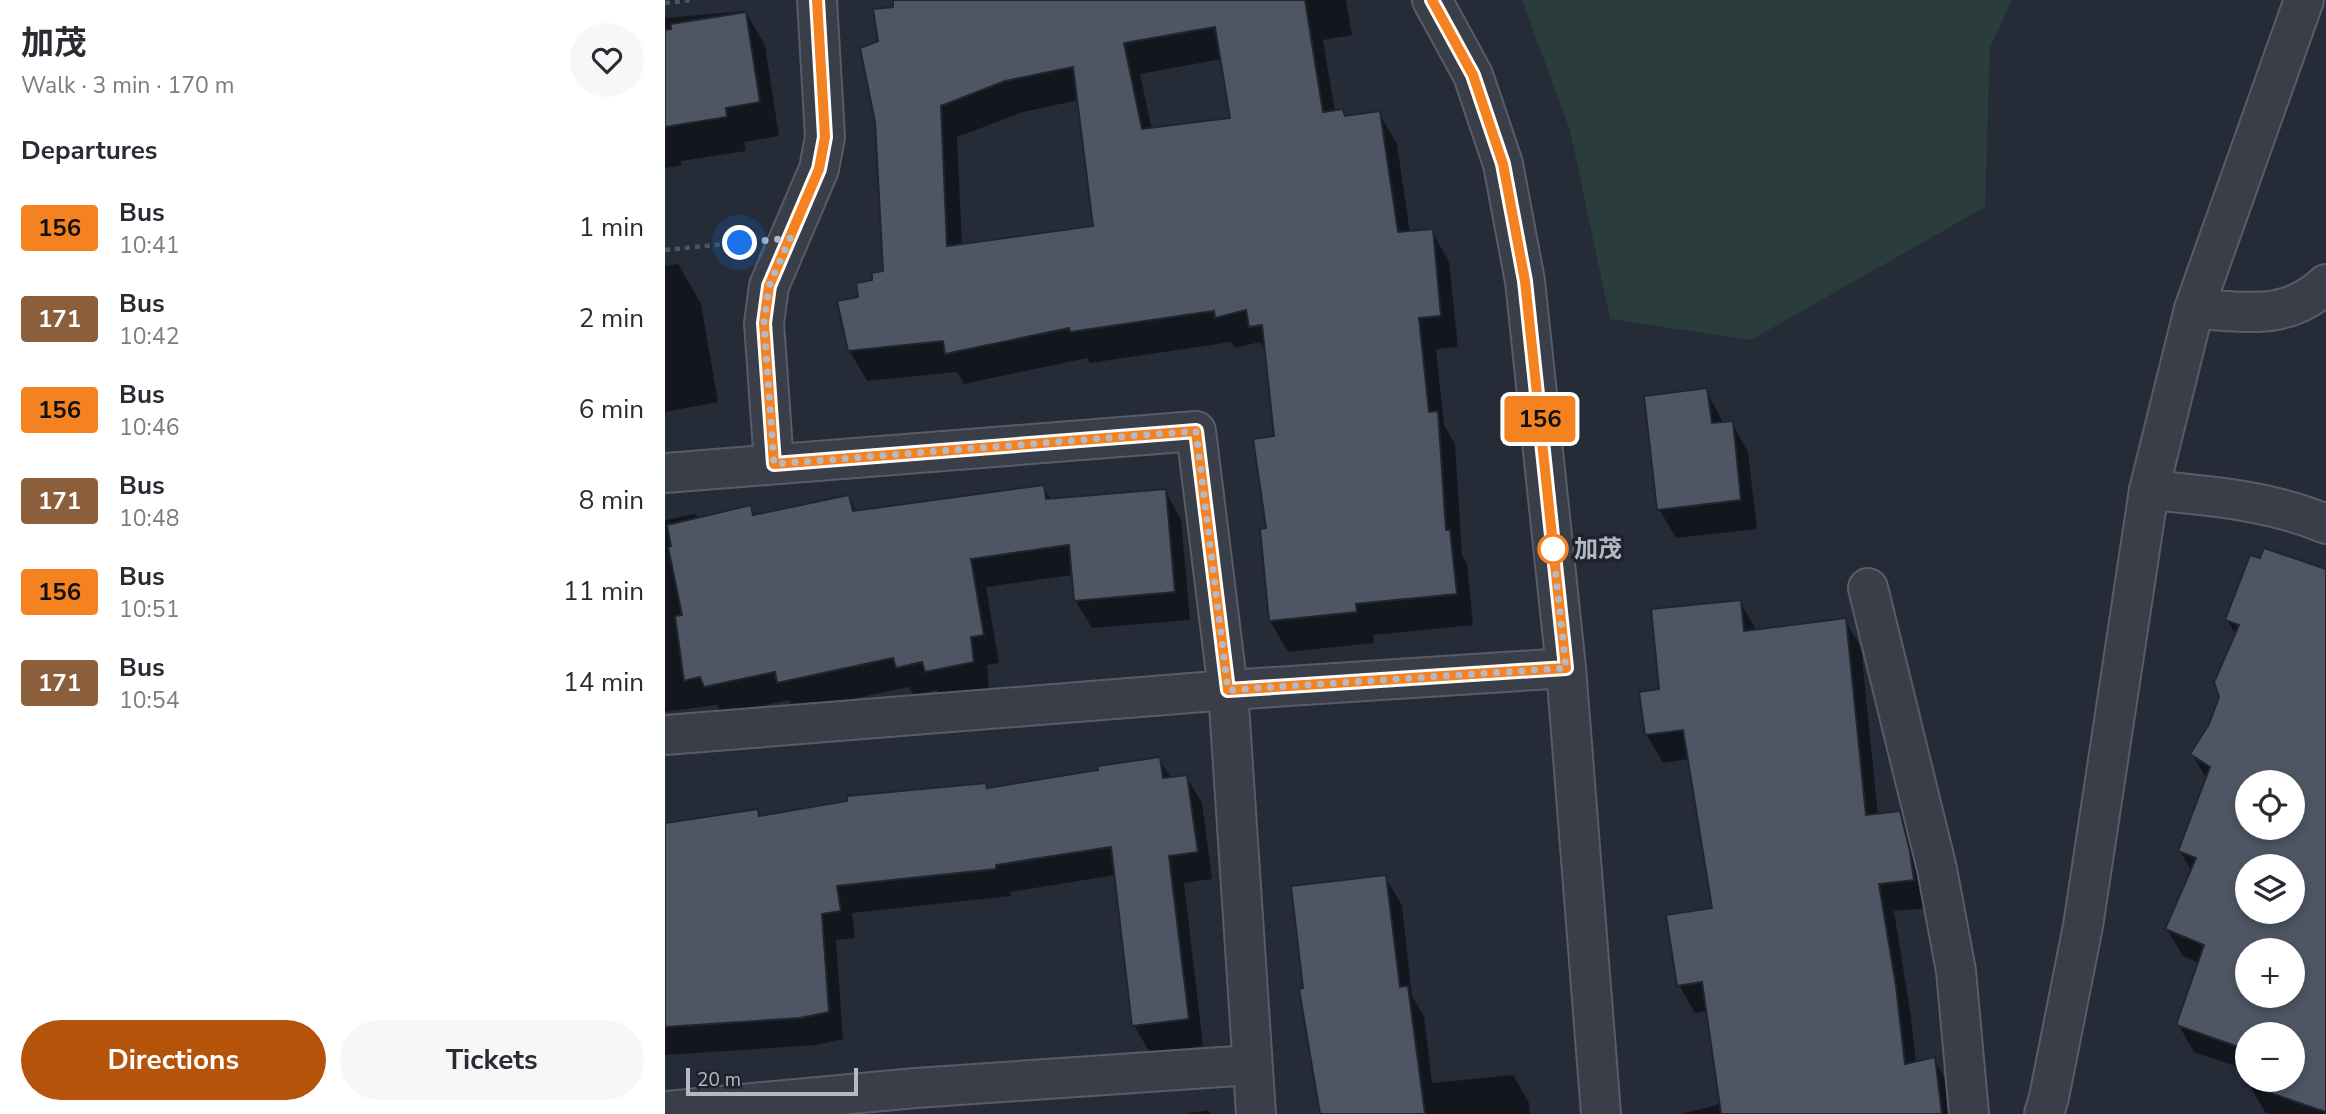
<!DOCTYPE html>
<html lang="en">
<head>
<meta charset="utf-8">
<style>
	:root { --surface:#fff; --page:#f7f7f7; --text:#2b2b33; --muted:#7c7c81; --accent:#b45309 }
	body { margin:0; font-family:"Nunito Sans","Noto Sans JP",sans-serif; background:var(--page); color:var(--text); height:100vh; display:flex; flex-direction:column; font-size:26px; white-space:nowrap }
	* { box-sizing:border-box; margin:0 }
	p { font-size:23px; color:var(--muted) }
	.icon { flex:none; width:38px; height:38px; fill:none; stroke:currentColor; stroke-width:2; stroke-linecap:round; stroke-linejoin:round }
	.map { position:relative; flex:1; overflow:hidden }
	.details { display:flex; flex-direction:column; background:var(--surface); width:665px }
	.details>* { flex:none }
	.badge { padding:0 14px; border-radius:5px; font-size:24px; line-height:46px }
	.fabs { position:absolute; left:1570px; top:770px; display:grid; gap:14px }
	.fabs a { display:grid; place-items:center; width:70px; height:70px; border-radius:50%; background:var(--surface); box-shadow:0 4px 10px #0003; font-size:35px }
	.scale { position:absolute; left:21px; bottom:18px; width:172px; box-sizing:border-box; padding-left:7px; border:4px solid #b4b9c5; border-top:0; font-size:19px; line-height:24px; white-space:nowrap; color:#b4b9c5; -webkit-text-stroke:5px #1e232e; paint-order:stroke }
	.you { position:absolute; width:35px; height:35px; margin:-18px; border:5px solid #fff; border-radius:50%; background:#1a73e8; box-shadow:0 0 0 10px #1a73e833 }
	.map>.badge { position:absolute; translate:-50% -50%; box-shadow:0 0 0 4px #fff }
	h2 { padding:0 21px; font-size:26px; line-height:63px }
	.round { display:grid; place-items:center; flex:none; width:74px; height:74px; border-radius:37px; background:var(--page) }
	.summary { display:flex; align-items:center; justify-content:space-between; height:119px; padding:0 21px }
	h1 { font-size:33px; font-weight:700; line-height:52px }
	.cta { display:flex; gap:14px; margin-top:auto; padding:14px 21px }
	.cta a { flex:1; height:80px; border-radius:42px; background:var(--accent); color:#fff; font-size:28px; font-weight:700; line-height:80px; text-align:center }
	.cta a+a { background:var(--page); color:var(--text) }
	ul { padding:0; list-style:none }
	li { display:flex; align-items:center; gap:21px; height:91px; padding:0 21px }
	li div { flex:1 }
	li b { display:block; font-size:26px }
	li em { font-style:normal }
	li .badge { min-width:77px; font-weight:700; text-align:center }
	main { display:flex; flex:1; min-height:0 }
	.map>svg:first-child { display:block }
</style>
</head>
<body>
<main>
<section class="details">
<div class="summary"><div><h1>加茂</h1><p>Walk · 3 min · 170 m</p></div><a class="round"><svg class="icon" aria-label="heart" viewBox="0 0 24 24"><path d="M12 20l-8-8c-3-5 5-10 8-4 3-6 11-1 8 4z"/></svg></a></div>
<h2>Departures</h2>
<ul>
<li><span class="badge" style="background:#f58220;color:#111">156</span><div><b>Bus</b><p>10:41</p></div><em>1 min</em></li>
<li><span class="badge" style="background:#8b5e3c;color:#fff">171</span><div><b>Bus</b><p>10:42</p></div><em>2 min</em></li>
<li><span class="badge" style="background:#f58220;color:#111">156</span><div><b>Bus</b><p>10:46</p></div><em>6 min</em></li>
<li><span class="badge" style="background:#8b5e3c;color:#fff">171</span><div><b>Bus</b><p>10:48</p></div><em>8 min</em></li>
<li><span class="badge" style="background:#f58220;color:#111">156</span><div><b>Bus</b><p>10:51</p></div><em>11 min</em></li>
<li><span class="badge" style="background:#8b5e3c;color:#fff">171</span><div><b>Bus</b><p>10:54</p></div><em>14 min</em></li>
</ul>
<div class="cta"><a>Directions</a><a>Tickets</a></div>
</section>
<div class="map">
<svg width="1661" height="1114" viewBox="0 0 1661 1114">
	<rect width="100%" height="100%" fill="#252c38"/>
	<polygon fill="#2b3c3d" points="857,0 1347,0 1325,48 1320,207 1086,340 945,319 905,130"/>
	<g fill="#0007" fill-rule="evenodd">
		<path d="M230,0H681L687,35L658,40L670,112L677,111L681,117L714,113L732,144L745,233L767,231L784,262L793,347L771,349L779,425L790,444L797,555L802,563L808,625L708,635L709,643L623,652L605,621L603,530L611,438L602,355L595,342L570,348L566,342L425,363L422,358L299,384L292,372L202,381L184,350L195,298L220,273L215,42L229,9ZM557,59L567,120L487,130L475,74ZM414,100L430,227L297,246L292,137L358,112Z"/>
		<polygon points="80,11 100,45 114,136 79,142 81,151 16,161 17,165 0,168 0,18"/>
		<polygon points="13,264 36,304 53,402 0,412 0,266"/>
		<polygon points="1041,390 1059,424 1067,423 1083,452 1092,529 1011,538 994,509"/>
		<polygon points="378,486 386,500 500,491 516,519 525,620 427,628 410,600 408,575 321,587 334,663 322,665 324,690 278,700 272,690 249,695 244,687 130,711 124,700 57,715 52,705 0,712 0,520 31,514 34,519 85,507 91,517 184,497 192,512"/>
		<path d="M1661,571V1114H1605L1600,1112L1584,1085L1586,1080H1628V1034H1582V1070L1529,1052L1513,1024L1534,963L1518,956L1502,929L1527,872L1515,851L1542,780L1527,754L1545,725L1556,697L1571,635L1562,620ZM1582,782H1628V828H1582ZM1582,866H1628V912H1582ZM1582,950H1628V996H1582Z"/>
		<polygon points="1075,602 1092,631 1180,620 1196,648 1213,816 1234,813 1250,841 1264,908 1229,911 1246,1017 1251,1063 1269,1059 1285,1087 1288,1114 1015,1114 1056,1104 1043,1011 1030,1013 1014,985 1049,910 1024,759 998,763 982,735 976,694 996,691"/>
		<polygon points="494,759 506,778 521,776 537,803 547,879 519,883 538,1046 485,1053 469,1025 451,875 345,892 346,896 187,913 190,938 171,940 178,1039 151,1045 0,1055 0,824 92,811 96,817 320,785 323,789 435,771"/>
		<polygon points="720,877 737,905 747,996 759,1016 767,1083 848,1075 864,1103 865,1114 655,1114"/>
		<polygon points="543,1110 545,1114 520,1114"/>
	</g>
	<g fill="#4e5664" stroke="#202530" stroke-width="2" fill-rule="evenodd">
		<path d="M228,0H640L658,112L678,109L680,116L715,111L733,232L768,229L776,316L754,318L764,412L773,411L781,530H785L792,594L691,604L692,612L604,621L595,529L601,528L588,439L609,436L597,325L584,327L581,310L550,318L549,311L405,332L404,328L280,354L278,341L183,351L172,301L193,297L191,283L207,280V273L218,271L210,122L195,48L213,41L208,9L228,7ZM550,27L565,118L477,129L459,43ZM408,67L428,226L282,246L276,106L340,81Z"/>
		<polygon points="81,12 95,102 61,108 62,117 0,127 0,30 6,29 6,24"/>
		<polygon points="1042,388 1047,423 1068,421 1076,500 992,510 979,396"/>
		<polygon points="379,485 381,499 501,489 510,592 409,601 404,545 306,559 319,635 306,637 309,662 260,672 257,662 231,668 228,658 112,683 110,672 39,687 35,677 19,681 10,616 17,615 3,547 6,546 2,525 86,505 88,515 184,495 188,511"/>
		<path d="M1599,548L1661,569V1112L1582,1085L1584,1080H1628V1034H1582V1050L1511,1025L1539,945L1500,929L1531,858L1513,851L1545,767L1525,754L1544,724L1554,697L1549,682L1574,625L1560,620L1585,555L1595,558ZM1582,782H1628V828H1582ZM1582,866H1628V912H1582ZM1582,950H1628V996H1582Z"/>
		<polygon points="1076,600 1079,631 1181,618 1201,815 1235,811 1245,851 1249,880 1214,884 1231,986 1240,1064 1270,1057 1277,1114 1056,1114 1037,982 1012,986 1001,915 1047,908 1018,730 980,735 974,692 994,689 986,609"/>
		<polygon points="495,757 498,778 522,775 533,852 504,856 524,1019 467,1026 446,847 331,865 331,869 172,886 176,911 157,914 164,1012 135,1018 0,1027 0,823 93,809 94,816 182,801 182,796 321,783 322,788 433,770 433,766"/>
		<polygon points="721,875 735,987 743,986 760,1114 655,1114 634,989 638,988 626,886"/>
	</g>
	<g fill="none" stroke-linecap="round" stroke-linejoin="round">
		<defs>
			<g id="minor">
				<polyline points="767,0 808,75 838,164 860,281 901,668 936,1114"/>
				<path d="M1529,309C1580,311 1621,322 1661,284"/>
				<polyline points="109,464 99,323 104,286 154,169 160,137 152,0"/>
				<polyline points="0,473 531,431 563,690 591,1114"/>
				<path d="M1484,490C1545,496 1604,500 1661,524"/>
				<polyline points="1203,588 1272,869 1291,971 1304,1114"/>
				<polyline points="0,735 563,690 901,668"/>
				<polyline points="0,1111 251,1088 586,1065"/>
				<polyline points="1379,1114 1384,1097 1418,926 1484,490 1529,309 1639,0"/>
			</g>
		</defs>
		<use href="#minor" stroke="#575c67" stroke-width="42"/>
		<g stroke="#49575b" stroke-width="4.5" stroke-dasharray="5 5" stroke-linecap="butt">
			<polyline points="0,3 28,0"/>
			<polyline points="0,250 69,243"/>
		</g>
		<use href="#minor" stroke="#393e49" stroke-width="38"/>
	</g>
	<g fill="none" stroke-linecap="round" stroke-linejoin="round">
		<defs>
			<polyline id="line" points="152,0 160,137 154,169 104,286 99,323 109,464 531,431 563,690 901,668 860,281 838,164 808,75 767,0"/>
		</defs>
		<use href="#line" stroke="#fff" stroke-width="16"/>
		<use href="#line" stroke="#f58220" stroke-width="10"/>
		<polyline stroke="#b4b9c5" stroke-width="7" stroke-dasharray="0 12.6" points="75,243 125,238 104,286 99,323 109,464 531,431 563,690 901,668 888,549"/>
	</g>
	<circle fill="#fff" stroke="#f58220" stroke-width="3.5" cx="888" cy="549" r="14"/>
	<g text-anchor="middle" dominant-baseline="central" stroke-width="7" stroke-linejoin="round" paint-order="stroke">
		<g font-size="24" font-weight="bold" fill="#b4b9c5" stroke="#1e232e" text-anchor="start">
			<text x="909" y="549">加茂</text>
		</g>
	</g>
</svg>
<div class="fabs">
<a><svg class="icon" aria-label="locate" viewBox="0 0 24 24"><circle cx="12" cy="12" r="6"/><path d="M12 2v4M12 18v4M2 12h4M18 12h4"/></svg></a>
<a><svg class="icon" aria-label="layers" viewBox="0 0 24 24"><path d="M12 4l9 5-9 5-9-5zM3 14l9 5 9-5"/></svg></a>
<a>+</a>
<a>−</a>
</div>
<div class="scale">20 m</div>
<div class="you" style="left:75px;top:243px"></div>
<b class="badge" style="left:875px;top:419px;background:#f58220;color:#111">156</b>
</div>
</main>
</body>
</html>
